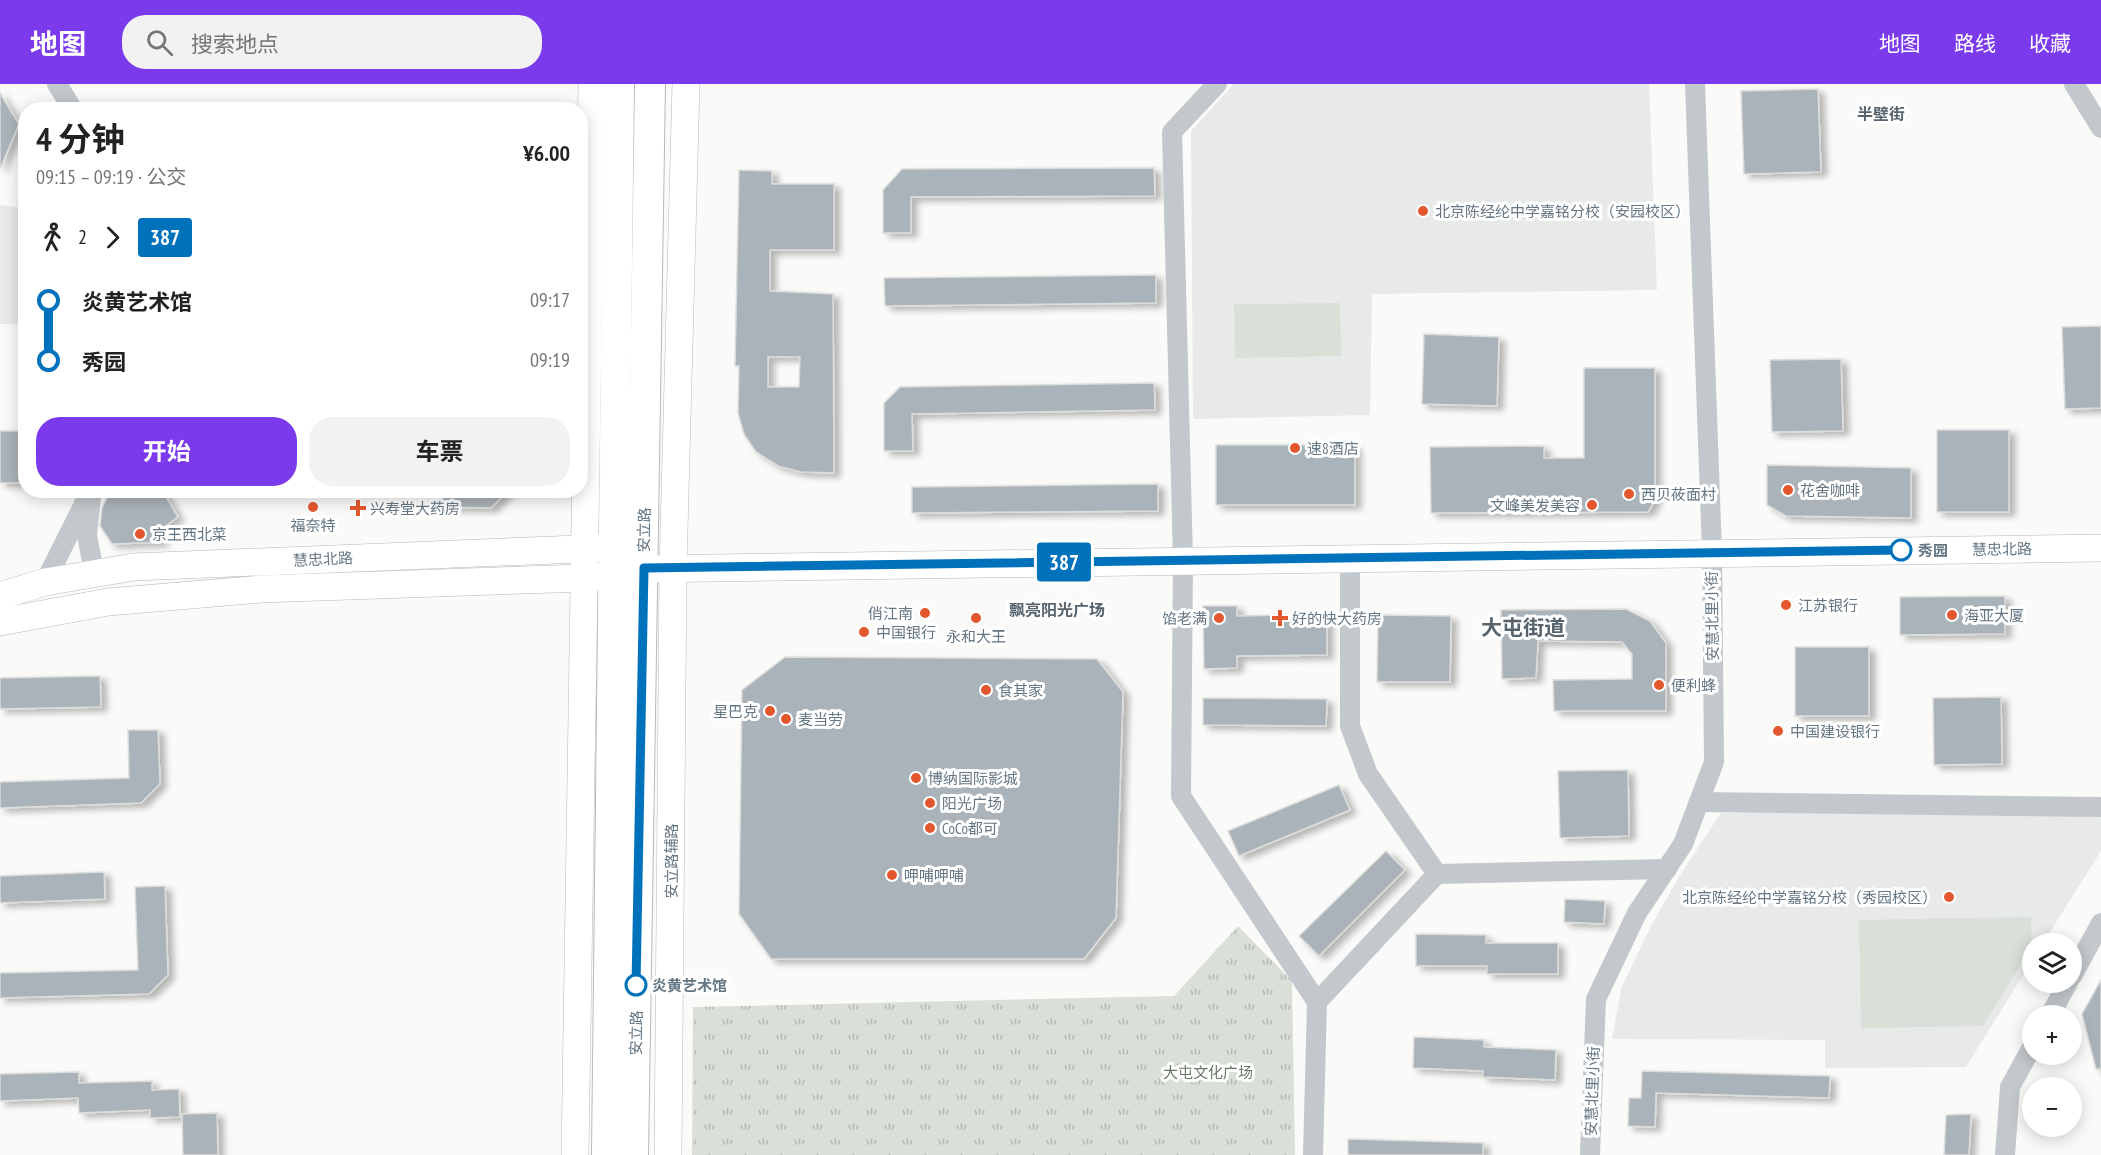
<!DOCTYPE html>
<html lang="zh">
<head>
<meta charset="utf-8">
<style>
	:root { --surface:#fff; --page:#f2f2f2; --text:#222; --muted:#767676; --accent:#7c3aed }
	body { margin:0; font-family:"PT Sans Narrow","Noto Sans SC",sans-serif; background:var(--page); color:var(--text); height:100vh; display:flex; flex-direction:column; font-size:22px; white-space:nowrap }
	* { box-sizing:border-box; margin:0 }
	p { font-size:20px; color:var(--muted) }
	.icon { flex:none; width:33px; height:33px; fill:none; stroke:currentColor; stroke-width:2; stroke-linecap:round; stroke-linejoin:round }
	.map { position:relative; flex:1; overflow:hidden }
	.details { position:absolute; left:18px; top:18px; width:570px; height:396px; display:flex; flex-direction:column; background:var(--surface); border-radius:24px; box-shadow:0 3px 15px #0003 }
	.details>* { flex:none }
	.badge { padding:0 12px; border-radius:4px; font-size:21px; line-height:39px }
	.fabs { position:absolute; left:2022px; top:849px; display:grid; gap:12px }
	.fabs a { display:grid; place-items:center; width:60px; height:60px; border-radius:50%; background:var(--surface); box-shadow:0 3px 15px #0003; font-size:30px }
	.map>.badge { position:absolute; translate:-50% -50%; box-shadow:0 0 0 3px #fff }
	.legs { display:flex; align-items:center; gap:9px; height:66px; padding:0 18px; font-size:20px }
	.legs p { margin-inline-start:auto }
	.overview { display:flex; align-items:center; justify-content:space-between; height:102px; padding:0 18px }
	h1 { font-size:33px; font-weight:700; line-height:45px }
	.button { display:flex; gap:12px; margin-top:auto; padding:12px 18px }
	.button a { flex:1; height:69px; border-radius:24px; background:var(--accent); color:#fff; font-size:24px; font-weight:700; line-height:69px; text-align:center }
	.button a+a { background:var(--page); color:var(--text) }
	ul { padding:0 18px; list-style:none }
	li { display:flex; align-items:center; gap:21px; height:60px; font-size:22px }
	li i { display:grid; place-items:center; width:9px; height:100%; margin:0 8px; background:currentColor }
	li i::after { content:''; width:15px; height:15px; margin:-8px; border:4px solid; border-radius:50%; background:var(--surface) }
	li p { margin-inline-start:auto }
	li:first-child i { background:linear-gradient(#0000 50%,currentColor 0) }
	li:last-child i { background:linear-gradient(currentColor 50%,#0000 0) }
	header { display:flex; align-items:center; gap:36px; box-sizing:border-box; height:84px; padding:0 30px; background:var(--accent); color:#fff }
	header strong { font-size:28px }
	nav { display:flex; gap:33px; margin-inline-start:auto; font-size:21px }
	.search { width:420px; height:54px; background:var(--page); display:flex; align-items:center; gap:15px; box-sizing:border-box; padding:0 21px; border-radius:24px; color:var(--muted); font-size:22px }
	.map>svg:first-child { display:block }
</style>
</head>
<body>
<header>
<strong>地图</strong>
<div class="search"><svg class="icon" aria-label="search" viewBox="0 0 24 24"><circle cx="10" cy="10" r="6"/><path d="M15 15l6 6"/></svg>搜索地点</div>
<nav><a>地图</a><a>路线</a><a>收藏</a></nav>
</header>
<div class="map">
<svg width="2101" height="1071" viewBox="0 0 2101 1071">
	<defs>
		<pattern id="grass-tufts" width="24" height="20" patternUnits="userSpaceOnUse" patternTransform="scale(1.5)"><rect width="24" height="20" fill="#dadfd7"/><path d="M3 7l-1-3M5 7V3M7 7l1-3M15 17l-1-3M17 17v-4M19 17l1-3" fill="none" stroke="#b4b9b4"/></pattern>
		<filter id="shadow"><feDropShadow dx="6" dy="4" stdDeviation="3" flood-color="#0004"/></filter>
	</defs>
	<rect width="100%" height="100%" fill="#fafaf8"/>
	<g fill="#e8e9e9">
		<polygon points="1234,0 1649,0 1657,206 1372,210 1370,331 1193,335 1191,47"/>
		<polygon points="0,121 25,124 25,240 0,240"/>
		<polygon points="1828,727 2101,727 2101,767 2043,859 2032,860 2032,877 1966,983 1825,984 1825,956 1612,955 1621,905 1648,848 1678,794 1721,729"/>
	</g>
	<polygon fill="url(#grass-tufts)" points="1238,842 1292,897 1295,1071 692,1071 693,923 1174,912"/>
	<g fill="#dadfd7">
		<polygon points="1340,219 1341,272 1235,274 1234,220"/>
		<polygon points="2031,833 2032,862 1983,942 1861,944 1859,836"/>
	</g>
	<g fill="#aab3b9" stroke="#dcdcda" stroke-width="1.5" fill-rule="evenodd" filter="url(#shadow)">
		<polygon points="1818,5 1821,88 1744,90 1741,7"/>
		<polygon points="0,9 19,40 0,85"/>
		<polygon points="1154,84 1155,112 911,113 911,149 883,149 883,106 902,85"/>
		<path d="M739,86L772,87V100H834V166H770V207L833,210L834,389L801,388L778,382L756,368L744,350L738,329L739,282H735ZM768,273H800L799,303H768Z"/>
		<polygon points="1156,191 1156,219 885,222 884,194"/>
		<polygon points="2101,242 2101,324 2065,325 2062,243"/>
		<polygon points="1424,250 1499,253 1497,322 1422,320"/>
		<polygon points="1841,275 1843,347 1772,348 1770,276"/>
		<polygon points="1584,284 1655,284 1655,416 1648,428 1431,429 1430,363 1544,362 1544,374 1584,374"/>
		<polygon points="1154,299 1155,326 912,330 913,367 884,367 884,319 900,303"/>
		<rect x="1937" y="346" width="72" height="82"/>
		<rect x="0" y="347" width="19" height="52"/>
		<rect x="1216" y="361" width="139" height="60"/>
		<polygon points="1767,381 1911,384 1911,434 1786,432 1767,421"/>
		<polygon points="1158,400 1158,427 912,429 912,403"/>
		<polygon points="111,406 162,406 178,433 157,448 163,458 112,460 100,442 102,424"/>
		<polygon points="442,406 509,406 491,424 442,423"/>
		<polygon points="2005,512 2005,550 1900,551 1900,513"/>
		<polygon points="1203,522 1237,522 1237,532 1327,530 1327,571 1237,572 1237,584 1204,585"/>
		<polygon points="1626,525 1650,537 1666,559 1666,627 1554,627 1553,596 1632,595 1632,570 1622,558 1538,557 1536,594 1502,595 1501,526"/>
		<polygon points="1378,531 1451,532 1450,598 1377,598"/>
		<rect x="1795" y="563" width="74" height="69"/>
		<polygon points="785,573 1097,575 1123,608 1116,834 1084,875 771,875 739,830 742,606"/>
		<polygon points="100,592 101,623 0,625 0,594"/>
		<polygon points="2001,613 2002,680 1934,681 1933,614"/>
		<polygon points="1203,614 1327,615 1326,642 1203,641"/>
		<polygon points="128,646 158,646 160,700 141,719 0,724 0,698 129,694"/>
		<polygon points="1628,686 1629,752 1560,754 1558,687"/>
		<polygon points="1339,701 1350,726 1239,772 1228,747"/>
		<polygon points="1386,767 1405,786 1319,872 1299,852"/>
		<polygon points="104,788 105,815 0,819 0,792"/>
		<polygon points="165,802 168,891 149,910 0,914 0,889 138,886 135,803"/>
		<polygon points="1565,815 1605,817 1604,840 1564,838"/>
		<polygon points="1416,850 1486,851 1486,859 1558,859 1558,890 1487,890 1487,882 1416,882"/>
		<polygon points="2101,896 2101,985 2096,985 2082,930"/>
		<polygon points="1414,953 1484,956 1484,963 1556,966 1555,996 1483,993 1483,987 1413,984"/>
		<polygon points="1642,987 1830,992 1829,1014 1656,1009 1655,1043 1628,1042 1629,1014 1641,1014"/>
		<polygon points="79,988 79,999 152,997 152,1006 179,1005 180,1033 150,1034 150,1026 79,1029 78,1014 0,1017 0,990"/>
		<polygon points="217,1029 218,1071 183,1071 182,1030"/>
		<polygon points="1971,1030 1969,1071 1944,1071 1946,1031"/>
		<polygon points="1348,1055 1483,1059 1483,1071 1348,1071"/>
	</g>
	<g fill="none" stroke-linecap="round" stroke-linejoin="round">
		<defs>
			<g id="secondary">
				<polyline points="0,512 45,498 134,483 604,464"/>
				<polyline points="0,538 108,518 261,505 585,494 612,492 644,485 2101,464"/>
				<polyline points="575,1071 592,0"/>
				<polyline points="668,1071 673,484 686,0"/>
			</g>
			<g id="primary">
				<polyline points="607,1071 619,0"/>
				<polyline points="633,1071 650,0"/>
			</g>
		</defs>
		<use href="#secondary" stroke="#b3babf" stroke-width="28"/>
		<use href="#primary" stroke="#b5babe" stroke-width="32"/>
		<g stroke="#c3c8cc" stroke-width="20">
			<polyline points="57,0 73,26"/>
			<polyline points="1217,0 1172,48 1183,476 1181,712 1317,918 1313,1071"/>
			<polyline points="2074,0 2101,44"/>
			<polyline points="91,414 87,451 94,488"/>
			<polyline points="1350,474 1350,642 1368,690 1437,790 1667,785"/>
			<polyline points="45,498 91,406"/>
			<polyline points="1699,718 2101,723"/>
			<polyline points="2072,892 2101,839"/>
			<polyline points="1317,918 1437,790"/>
			<polyline points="2050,932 2068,898"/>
			<polyline points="1590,1071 1596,915 1637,829 1683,760 1714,678 1712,468 1695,0"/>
			<polyline points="2005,1071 2010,1003 2032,963"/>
		</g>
		<use href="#secondary" stroke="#fff" stroke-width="27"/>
		<use href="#primary" stroke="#fff" stroke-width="30"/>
	</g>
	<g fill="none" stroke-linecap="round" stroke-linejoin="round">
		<defs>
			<polyline id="line-1" points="636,901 644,484 1901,466"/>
		</defs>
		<use href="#line-1" stroke="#fff" stroke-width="14"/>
		<use href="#line-1" stroke="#0072bc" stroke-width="9"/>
	</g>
	<g fill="#e4572e" stroke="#fff" stroke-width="2">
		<circle cx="1423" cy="127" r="6"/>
		<circle cx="1295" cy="364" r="6"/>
		<circle cx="1788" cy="406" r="6"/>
		<circle cx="1629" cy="410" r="6"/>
		<circle cx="1592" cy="421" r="6"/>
		<circle cx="313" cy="423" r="6"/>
		<path d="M355 415h6v6h6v6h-6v6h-6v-6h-6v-6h6z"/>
		<circle cx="140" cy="450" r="6"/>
		<circle cx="1786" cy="521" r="6"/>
		<circle cx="925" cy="529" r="6"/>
		<circle cx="1952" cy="531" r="6"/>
		<circle cx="976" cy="534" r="6"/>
		<circle cx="1219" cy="534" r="6"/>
		<path d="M1277 525h6v6h6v6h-6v6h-6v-6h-6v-6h6z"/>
		<circle cx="864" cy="548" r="6"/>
		<circle cx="1659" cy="601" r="6"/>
		<circle cx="986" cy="606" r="6"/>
		<circle cx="770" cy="627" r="6"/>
		<circle cx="786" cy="635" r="6"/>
		<circle cx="1778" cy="647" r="6"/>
		<circle cx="916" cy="694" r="6"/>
		<circle cx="930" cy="719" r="6"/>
		<circle cx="930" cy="744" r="6"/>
		<circle cx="892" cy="791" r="6"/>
		<circle cx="1949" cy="813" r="6"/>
	</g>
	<g fill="#fff" stroke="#0072bc" stroke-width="3">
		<circle cx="1901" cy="466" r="10"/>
		<circle cx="636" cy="901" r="10"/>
	</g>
	<g text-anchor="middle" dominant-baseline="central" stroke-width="6" stroke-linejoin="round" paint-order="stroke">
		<g font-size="15" fill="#657683" stroke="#fff" text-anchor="start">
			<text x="1435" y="127">北京陈经纶中学嘉铭分校（安园校区）</text>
			<text x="1307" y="364">速8酒店</text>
			<text x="1800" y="406">花舍咖啡</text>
			<text x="1641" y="410">西贝莜面村</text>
			<text x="1580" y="421" text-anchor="end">文峰美发美容</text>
			<text x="370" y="424">兴寿堂大药房</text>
			<text x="313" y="441" text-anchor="middle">福奈特</text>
			<text x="152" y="450">京王西北菜</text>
			<text x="1798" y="521">江苏银行</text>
			<text x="913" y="529" text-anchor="end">俏江南</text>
			<text x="1964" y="531">海亚大厦</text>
			<text x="1207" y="534" text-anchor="end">馅老满</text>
			<text x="1292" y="534">好的快大药房</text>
			<text x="876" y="548">中国银行</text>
			<text x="976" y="552" text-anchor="middle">永和大王</text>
			<text x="1671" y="601">便利蜂</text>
			<text x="998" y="606">食其家</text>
			<text x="758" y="627" text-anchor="end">星巴克</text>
			<text x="798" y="635">麦当劳</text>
			<text x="1790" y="647">中国建设银行</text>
			<text x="928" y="694">博纳国际影城</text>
			<text x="942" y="719">阳光广场</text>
			<text x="942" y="744">CoCo都可</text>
			<text x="904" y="791">呷哺呷哺</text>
			<text x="1937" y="813" text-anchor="end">北京陈经纶中学嘉铭分校（秀园校区）</text>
		</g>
		<g font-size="15" fill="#657683" stroke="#fff">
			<text transform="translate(644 446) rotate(-89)">安立路</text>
			<text transform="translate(2002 465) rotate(-1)">慧忠北路</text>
			<text transform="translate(323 475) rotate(-3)">慧忠北路</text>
			<text transform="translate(1712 532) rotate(-91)">安慧北里小街</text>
			<text transform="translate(671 777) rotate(-90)">安立路辅路</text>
			<text transform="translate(636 949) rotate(-89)">安立路</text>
			<text transform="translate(1592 1007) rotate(-88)">安慧北里小街</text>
		</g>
		<g font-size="15" font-weight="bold" fill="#657683" stroke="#fff" text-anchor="start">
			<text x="1918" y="466">秀园</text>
			<text x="652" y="901">炎黄艺术馆</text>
		</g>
		<g font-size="15" fill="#687a64" stroke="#fff">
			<text x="1208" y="988">大屯文化广场</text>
		</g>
		<g font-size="16" font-weight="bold" fill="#57646e" stroke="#fff">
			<text x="1881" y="30">半壁街</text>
			<text x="1057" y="526">飘亮阳光广场</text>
		</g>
		<g font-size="21" font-weight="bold" fill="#57646e" stroke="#fff">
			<text x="1523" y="543">大屯街道</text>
		</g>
	</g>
</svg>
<div class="fabs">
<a><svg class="icon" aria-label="layers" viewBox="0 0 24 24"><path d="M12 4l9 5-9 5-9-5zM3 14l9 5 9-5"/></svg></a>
<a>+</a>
<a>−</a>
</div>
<b class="badge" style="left:1064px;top:478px;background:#0072bc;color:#fff">387</b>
<section class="details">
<div class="overview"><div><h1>4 分钟</h1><p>09:15 – 09:19 · 公交</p></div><b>¥6.00</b></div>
<div class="legs"><svg class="icon" aria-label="walk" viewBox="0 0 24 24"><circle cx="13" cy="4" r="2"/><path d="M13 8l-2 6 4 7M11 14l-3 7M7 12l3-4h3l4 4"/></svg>2<svg class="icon" aria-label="forward" viewBox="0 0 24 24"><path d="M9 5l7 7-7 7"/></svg><b class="badge" style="background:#0072bc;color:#fff">387</b></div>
<ul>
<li><i style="color:#0072bc"></i><b>炎黄艺术馆</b><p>09:17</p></li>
<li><i style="color:#0072bc"></i><b>秀园</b><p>09:19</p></li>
</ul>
<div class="button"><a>开始</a><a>车票</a></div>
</section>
</div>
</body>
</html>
